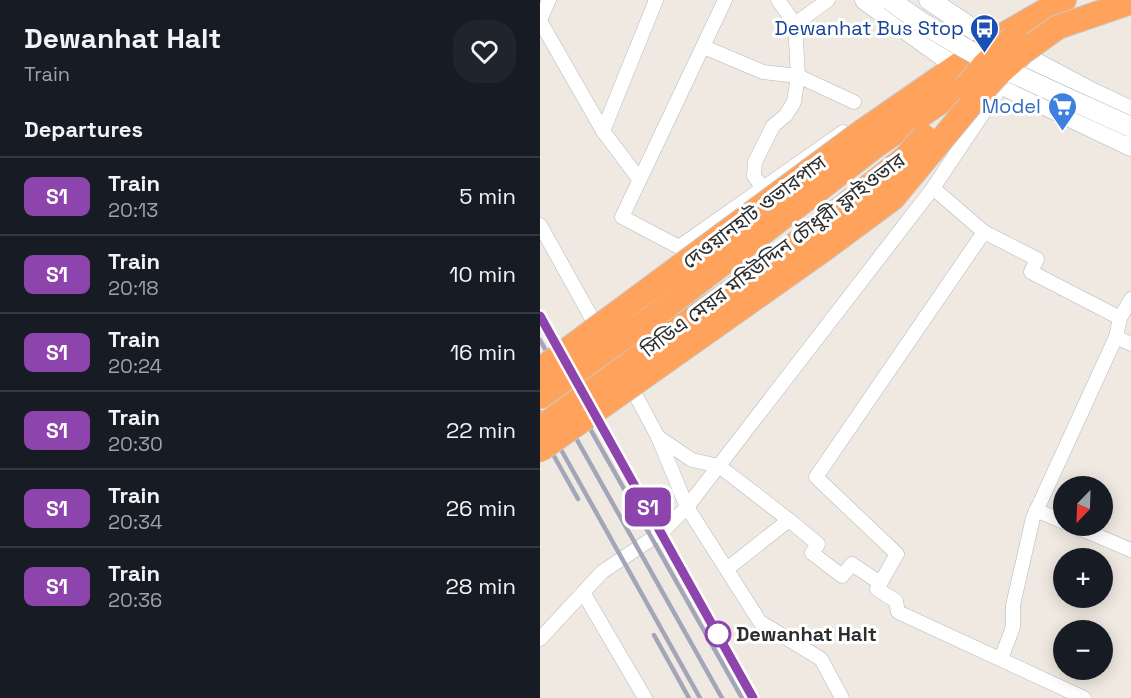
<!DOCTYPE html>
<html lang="en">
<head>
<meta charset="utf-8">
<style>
	:root { --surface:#171b24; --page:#20242c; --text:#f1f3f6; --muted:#9ea1a6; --line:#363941 }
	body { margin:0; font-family:"Space Grotesk","Noto Sans Bengali",sans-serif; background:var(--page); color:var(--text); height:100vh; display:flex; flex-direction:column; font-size:22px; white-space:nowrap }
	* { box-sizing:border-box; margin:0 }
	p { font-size:20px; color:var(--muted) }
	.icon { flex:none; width:33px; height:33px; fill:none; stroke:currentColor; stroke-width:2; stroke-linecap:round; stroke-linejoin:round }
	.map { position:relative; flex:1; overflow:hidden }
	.panel { display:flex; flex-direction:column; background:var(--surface); width:540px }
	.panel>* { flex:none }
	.badge { padding:0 12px; border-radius:9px; font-size:21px; line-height:39px }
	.needle { width:39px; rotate:203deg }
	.fabs { position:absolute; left:513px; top:476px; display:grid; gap:12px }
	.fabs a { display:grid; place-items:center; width:60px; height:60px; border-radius:50%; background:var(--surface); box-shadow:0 3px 15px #0003; font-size:30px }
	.map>.badge { position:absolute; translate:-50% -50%; box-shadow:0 0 0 3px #fff }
	h2 { padding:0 24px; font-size:22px; line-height:54px }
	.round { display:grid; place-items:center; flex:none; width:63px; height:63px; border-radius:24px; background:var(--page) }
	.overview { display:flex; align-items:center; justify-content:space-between; height:102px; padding:0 24px }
	h1 { font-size:28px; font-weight:700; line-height:45px }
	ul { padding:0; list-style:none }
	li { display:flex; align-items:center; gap:18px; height:78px; padding:0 24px; border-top:2px solid var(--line) }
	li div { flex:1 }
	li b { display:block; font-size:22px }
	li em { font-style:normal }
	li .badge { min-width:66px; font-weight:700; text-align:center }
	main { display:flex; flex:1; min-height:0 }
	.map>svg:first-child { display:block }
</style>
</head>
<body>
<main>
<section class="panel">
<div class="overview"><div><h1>Dewanhat Halt</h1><p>Train</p></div><a class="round"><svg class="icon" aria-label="heart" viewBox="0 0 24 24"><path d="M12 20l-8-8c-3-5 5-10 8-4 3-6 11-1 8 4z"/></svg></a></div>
<h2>Departures</h2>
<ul>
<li><span class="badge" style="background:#8e44ad;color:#fff">S1</span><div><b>Train</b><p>20:13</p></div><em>5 min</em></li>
<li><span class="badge" style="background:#8e44ad;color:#fff">S1</span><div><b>Train</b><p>20:18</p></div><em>10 min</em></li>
<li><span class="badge" style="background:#8e44ad;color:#fff">S1</span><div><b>Train</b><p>20:24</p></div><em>16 min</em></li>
<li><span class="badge" style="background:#8e44ad;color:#fff">S1</span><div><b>Train</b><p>20:30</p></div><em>22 min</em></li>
<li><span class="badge" style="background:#8e44ad;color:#fff">S1</span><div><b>Train</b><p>20:34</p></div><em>26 min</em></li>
<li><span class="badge" style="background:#8e44ad;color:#fff">S1</span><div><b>Train</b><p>20:36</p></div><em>28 min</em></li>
</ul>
</section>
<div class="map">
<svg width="591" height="698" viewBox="0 0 591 698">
	<rect width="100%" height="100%" fill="#efe9e1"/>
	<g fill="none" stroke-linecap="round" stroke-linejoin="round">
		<defs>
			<g id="street">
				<polyline points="185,0 82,217 139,247 303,132"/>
				<polyline points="0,20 9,0"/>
				<polyline points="0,21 63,131 116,0"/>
				<polyline points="255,24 288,0"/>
				<polyline points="164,47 223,72 258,76 314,102"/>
				<polyline points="63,131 99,179"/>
				<polyline points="222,187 214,176 215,162 233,126 246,115 254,102 258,76 255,24 238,0"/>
				<polyline points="393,188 444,232 276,477 357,554 337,589 356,601 358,612 544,698"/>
				<polyline points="0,225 60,333"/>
				<polyline points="444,232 497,259 491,272 580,318"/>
				<polyline points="576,337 591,344"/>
				<polyline points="88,381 118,437 147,507 220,622 281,659 302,698"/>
				<polyline points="118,437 152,460 179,466 249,520"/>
				<polyline points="496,510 524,522"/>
				<polyline points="532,525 591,550"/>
				<polyline points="187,569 249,520 278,544 272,553 302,576 312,564 340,583"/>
				<polyline points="44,594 105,698"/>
				<polyline points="0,639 62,572 122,532 147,507 393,188 462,85"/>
				<polyline points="461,659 473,627 473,605 493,518 576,337 580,318 591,299"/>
			</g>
			<g id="secondary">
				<polyline points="325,0 404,57 591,146"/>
				<polyline points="389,0 436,31 551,92 591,111"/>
			</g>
			<g id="highway">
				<polyline points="323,131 453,41 524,0"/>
				<polyline points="338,144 442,74"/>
			</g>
		</defs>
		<use href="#street" stroke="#b4b7c1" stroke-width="15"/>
		<use href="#secondary" stroke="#b4b7c1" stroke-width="21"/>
		<use href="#highway" stroke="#c9c9c9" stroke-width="26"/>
		<use href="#street" stroke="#fff" stroke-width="14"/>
		<use href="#secondary" stroke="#fff" stroke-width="20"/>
		<use href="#highway" stroke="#ffa35c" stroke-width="24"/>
		<g stroke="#a3a6b8" stroke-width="4.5">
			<polyline points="0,316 213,698"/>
			<polyline points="0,340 202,698"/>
			<polyline points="0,374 182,698"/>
			<polyline points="0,412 160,698"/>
			<polyline points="0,431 38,499"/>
			<polyline points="114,635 149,698"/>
		</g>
		<defs>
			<path id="secondary-bridge" d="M350,0C422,55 509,89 591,127"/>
			<g id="highway-bridge">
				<polyline points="426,87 445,64 474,37"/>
				<polyline points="0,370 323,131"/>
				<polyline points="0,397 113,317 338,144"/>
				<polyline points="0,428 243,254 365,158 384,136"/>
				<polyline points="0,450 283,250 353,198 432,103 456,76 483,52 518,27 591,2"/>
			</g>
		</defs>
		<use href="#secondary-bridge" stroke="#b4b7c1" stroke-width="21" stroke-linecap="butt"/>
		<use href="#highway-bridge" stroke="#c9c9c9" stroke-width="26" stroke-linecap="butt"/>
		<use href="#secondary-bridge" stroke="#fff" stroke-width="20"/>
		<use href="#highway-bridge" stroke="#ffa35c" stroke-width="24"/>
	</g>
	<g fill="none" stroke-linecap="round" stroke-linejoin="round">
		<defs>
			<polyline id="line" points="0,316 213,698"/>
		</defs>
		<use href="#line" stroke="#fff" stroke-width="14"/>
		<use href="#line" stroke="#8e44ad" stroke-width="9"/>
	</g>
	<defs>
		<symbol id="bus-pin" viewBox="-11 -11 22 30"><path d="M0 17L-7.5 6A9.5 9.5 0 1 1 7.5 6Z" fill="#1a4fb4" stroke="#fff"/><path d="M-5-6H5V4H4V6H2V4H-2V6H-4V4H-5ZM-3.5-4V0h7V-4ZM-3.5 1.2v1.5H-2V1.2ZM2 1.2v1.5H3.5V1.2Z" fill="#fff"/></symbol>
		<symbol id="supermarket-pin" viewBox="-11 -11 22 30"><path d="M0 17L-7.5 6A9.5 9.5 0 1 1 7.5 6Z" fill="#3f7fe0" stroke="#fff"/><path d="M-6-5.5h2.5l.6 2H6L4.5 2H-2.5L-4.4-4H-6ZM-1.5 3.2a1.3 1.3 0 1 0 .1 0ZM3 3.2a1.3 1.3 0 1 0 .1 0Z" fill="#fff"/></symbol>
	</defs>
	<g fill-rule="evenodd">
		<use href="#bus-pin" x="428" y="12" width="33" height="45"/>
		<use href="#supermarket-pin" x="506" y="90" width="33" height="45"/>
	</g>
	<circle fill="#fff" stroke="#8e44ad" stroke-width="3" cx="178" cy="634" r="12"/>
	<g text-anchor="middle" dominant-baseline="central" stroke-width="6" stroke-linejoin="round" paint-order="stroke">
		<g font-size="20" fill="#164399" stroke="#fff" text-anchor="end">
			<text x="424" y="28">Dewanhat Bus Stop</text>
		</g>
		<g font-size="20" fill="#366cbe" stroke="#fff" text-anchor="end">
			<text x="501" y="106">Model</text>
		</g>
		<g font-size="20" fill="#2e2e2e" stroke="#fff">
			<text transform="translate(214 212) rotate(-37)">দেওয়ানহাট ওভারপাস</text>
			<text transform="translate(233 255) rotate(-37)">সিডিএ মেয়র মহিউদ্দিন চৌধুরী ফ্লাইওভার</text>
		</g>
		<g font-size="20" font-weight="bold" fill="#2e2e2e" stroke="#fff" text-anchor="start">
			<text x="196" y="634">Dewanhat Halt</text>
		</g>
	</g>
</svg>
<div class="fabs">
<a><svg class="needle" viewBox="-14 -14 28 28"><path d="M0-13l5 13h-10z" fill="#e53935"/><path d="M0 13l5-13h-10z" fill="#9ea1a6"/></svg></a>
<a>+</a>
<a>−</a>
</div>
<b class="badge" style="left:108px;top:507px;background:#8e44ad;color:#fff">S1</b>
</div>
</main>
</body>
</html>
